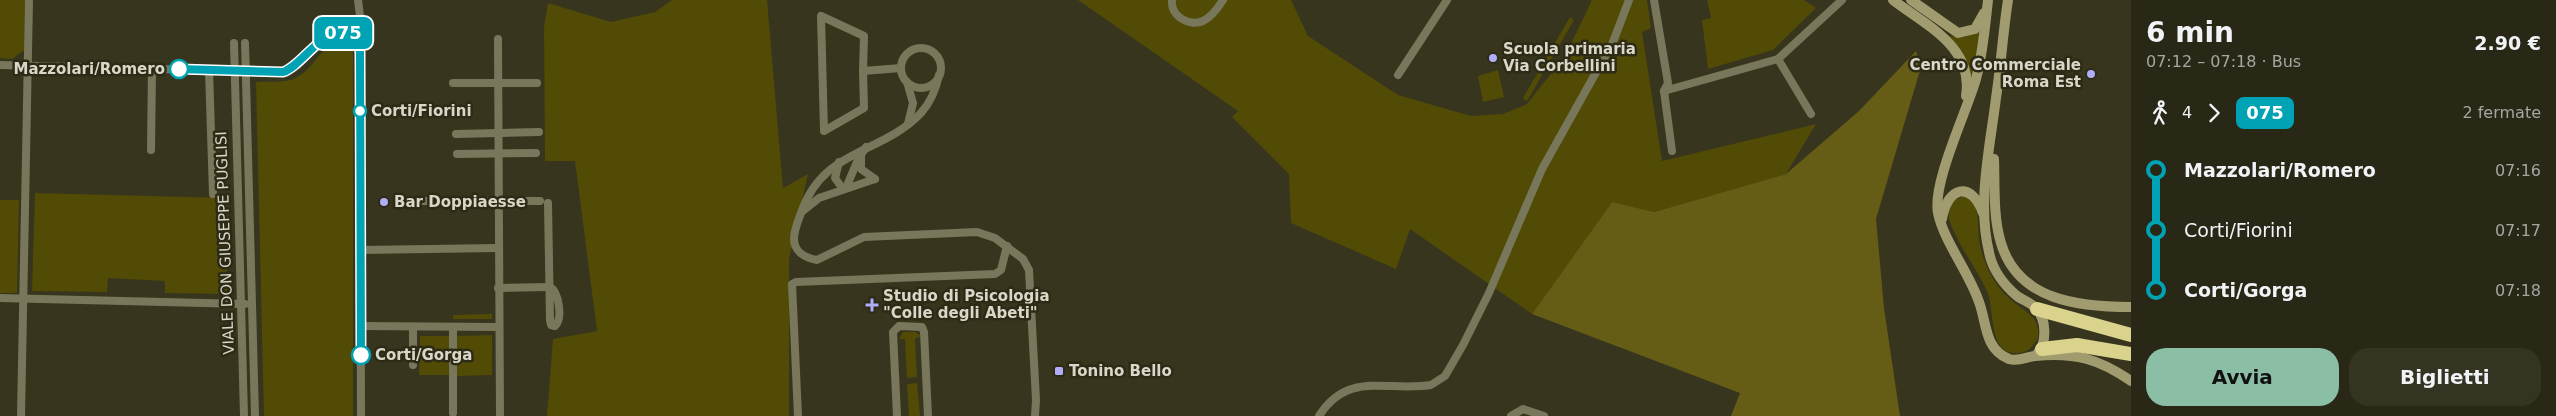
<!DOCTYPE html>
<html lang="it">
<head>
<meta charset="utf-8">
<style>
	:root { --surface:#292816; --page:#353423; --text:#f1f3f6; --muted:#a5a6a1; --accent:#8abfa5 }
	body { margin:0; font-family:"DejaVu Sans",sans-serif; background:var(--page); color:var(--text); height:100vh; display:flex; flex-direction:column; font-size:19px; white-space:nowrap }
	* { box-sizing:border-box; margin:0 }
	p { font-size:16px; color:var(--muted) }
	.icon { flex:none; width:28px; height:28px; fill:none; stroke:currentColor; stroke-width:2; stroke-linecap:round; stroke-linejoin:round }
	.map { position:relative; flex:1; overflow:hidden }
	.details { display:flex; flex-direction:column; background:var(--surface); width:425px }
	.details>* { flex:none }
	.badge { padding:0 10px; border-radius:8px; font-size:18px; line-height:32px }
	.map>.badge { position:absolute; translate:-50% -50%; box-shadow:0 0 0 2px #fff }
	.legs { display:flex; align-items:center; gap:8px; height:55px; padding:0 15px; font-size:16px }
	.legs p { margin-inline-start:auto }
	.summary { display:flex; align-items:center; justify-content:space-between; height:85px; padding:0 15px }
	h1 { font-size:28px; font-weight:800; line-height:38px }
	.cta { display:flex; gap:10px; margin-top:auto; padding:10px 15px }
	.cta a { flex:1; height:58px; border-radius:20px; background:var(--accent); color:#111; font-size:20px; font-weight:800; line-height:58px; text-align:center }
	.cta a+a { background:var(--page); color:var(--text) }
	ul { padding:0 15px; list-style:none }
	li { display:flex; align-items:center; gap:18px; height:60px; font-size:19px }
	li i { display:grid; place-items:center; width:8px; height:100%; margin:0 6px; background:currentColor }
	li i::after { content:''; width:12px; height:12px; margin:-6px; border:4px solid; border-radius:50%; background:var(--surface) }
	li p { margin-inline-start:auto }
	li:first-child i { background:linear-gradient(#0000 50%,currentColor 0) }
	li:last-child i { background:linear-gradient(currentColor 50%,#0000 0) }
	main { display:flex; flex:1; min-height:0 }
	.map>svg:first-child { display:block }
</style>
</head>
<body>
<main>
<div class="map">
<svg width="2131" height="416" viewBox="0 0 2131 416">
	<rect width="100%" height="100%" fill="#37351e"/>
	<g fill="#514b06">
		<polygon points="0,0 25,0 24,50 12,59 0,58"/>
		<polygon points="672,0 767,0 783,188 808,174 789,259 789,416 547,416 553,339 597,331 575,161 545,161 544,27 548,3 611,22 655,12"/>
		<polygon points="1078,0 1291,0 1308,36 1398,95 1471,116 1503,114 1527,104 1565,56 1592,0 1647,0 1651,28 1642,32 1662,161 1816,124 1786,174 1654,212 1612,202 1532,314 1410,229 1396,269 1291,223 1289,174 1232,117 1238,111"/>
		<polygon points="1707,0 1804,0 1816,8 1773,50 1708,69 1702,20 1711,18"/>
		<polygon points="1570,17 1574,20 1527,101 1523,98"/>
		<polygon points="1981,29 1973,76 1970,75 1962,51 1948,36 1965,37"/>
		<path d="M339,43H349L353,49V416H264L256,82C270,81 287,84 299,76C315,67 320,46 339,43Z"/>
		<polygon points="1498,70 1504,97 1483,102 1478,76"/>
		<polygon points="35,193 227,198 227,294 165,293 165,281 108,278 107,292 32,291"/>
		<path d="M1965,196C1983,205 1976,228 1980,245C1982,254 1985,264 1990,273C1995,283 2003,293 2011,300C2025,312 2041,317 2038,338C2033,347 2027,353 2017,353C1988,355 1995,310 1987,291C1976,267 1957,244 1949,219L1948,212L1954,200Z"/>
		<polygon points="0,200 19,200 17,293 0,293"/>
		<polygon points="492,314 492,319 453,319 453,315"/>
		<polygon points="903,332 915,332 921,336 915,339 917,377 907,378 905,339 899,339"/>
		<polygon points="492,335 492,375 456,376 455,336"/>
		<polygon points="420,336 450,336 449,375 419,375"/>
		<polygon points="917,383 920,416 909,416 907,384"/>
	</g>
	<polygon fill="#655d15" points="1916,51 1921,67 1876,219 1884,308 1900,416 1731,416 1740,393 1532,314 1612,202 1654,212 1786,174 1859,111"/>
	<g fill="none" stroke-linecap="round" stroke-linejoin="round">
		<g stroke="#79775b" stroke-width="8">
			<path d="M1172,0C1170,16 1189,27 1203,21C1212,17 1218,8 1223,0"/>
			<polyline points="1654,0 1668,83 1664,91 1778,59 1842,0"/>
			<polyline points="353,36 359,43 360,52 361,416"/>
			<polyline points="353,36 361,24 358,0"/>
			<polyline points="498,39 500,416"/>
			<polyline points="234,43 244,416"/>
			<polyline points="245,43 255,416"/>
			<circle cx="921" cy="68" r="20"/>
			<polyline points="1778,59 1811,114"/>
			<path d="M0,65L281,72C310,68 319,20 353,36"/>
			<polyline points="209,70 213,194"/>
			<polyline points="863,71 864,36 821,16 824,131 864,108 863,71 901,68"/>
			<path d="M939,75C936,89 931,102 921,113C881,155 823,148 801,213C798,221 794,230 794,239C794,252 806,258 817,260L864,237L977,232L995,238L1023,259L1029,270L1036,400L1035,416"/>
			<polyline points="1398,75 1447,0"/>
			<polyline points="907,82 913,103 908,124"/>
			<polyline points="453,83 537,83"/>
			<polyline points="1664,91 1672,151"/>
			<polyline points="456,134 539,132"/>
			<polyline points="866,147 861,155 861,169 875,179"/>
			<polyline points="151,150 152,68"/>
			<polyline points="457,154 536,153"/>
			<polyline points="839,162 835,178 843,189"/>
			<polyline points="846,188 859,157"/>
			<polyline points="412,201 540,201"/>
			<path d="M548,203L550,320L551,325L555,326C563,319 559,292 550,287"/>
			<polyline points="803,211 819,198 875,179"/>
			<polyline points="360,250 498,248"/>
			<polyline points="498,288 550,287"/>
			<polyline points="0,298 245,304"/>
			<polyline points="360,326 498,327"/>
			<polyline points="413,327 413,365"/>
			<polyline points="453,413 453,327"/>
			<polyline points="21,416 29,0"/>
			<polyline points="798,416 792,284 796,282 995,274 1001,270 1007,246"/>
			<polyline points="897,416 893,332 899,326 922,327 924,332 928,416"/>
			<path d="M1319,416C1348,370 1387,392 1431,385L1445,376L1463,345L1489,293L1542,169L1613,42L1629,0"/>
			<polyline points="1511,416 1523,409 1544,416"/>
		</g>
		<g stroke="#a19c70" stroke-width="10">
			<path d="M1893,0C1927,26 1974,47 1966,96"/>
			<polyline points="1911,0 1958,33 1975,29 1984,13"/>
			<path d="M1988,0C1985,27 1983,53 1976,79C1967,111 1932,183 1938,213C1944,242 1969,272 1979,302C1987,323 1984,349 2009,359C2018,362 2026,357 2035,356C2075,352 2099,359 2131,381"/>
			<path d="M2008,0C2003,32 2001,65 1996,98C1990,147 1977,203 1989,252C1992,269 2004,285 2017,296C2023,300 2031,303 2036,308C2047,320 2047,343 2037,354"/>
			<path d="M1994,159C1995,187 1993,217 2001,243C2018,301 2080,307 2131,307"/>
			<path d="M1942,219C1947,187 1971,180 1983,213"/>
		</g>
		<g stroke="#dad38d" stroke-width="14">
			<polyline points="2037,309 2131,335"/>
			<polyline points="2042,349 2077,345 2131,354"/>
		</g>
	</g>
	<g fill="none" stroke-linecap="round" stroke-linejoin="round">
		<defs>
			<path id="line-1" d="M179,69L283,72C304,66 332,11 357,40L360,52L361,355"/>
		</defs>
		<use href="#line-1" stroke="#fff" stroke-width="11"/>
		<use href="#line-1" stroke="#00a3b4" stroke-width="8"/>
	</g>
	<g fill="#aeaefb" stroke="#2d2b15" stroke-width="2">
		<circle cx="1493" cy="58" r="5"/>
		<circle cx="2091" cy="74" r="5"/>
		<circle cx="384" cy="202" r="5"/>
		<path d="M869.5 297.5h5v5h5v5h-5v5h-5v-5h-5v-5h5z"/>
		<rect x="1054" y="366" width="10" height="10" rx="2.5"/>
	</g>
	<g fill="#fff" stroke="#00a3b4" stroke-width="2.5">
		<circle cx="179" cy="69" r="9"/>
		<circle cx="360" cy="111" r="6"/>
		<circle cx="361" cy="355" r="9"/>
	</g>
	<g text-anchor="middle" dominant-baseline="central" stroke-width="5" stroke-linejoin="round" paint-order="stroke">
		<g font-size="15" font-weight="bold" fill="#d8d7c9" stroke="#2d2b15" text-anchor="start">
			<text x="1503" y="49">Scuola primaria<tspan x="1503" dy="17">Via Corbellini</tspan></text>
			<text x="2081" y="65" text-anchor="end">Centro Commerciale<tspan x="2081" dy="17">Roma Est</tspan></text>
			<text x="394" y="202">Bar Doppiaesse</text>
			<text x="883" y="296">Studio di Psicologia<tspan x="883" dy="17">"Colle degli Abeti"</tspan></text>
			<text x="1069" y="371">Tonino Bello</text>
		</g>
		<g font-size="15" font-weight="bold" fill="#d8d7c9" stroke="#2d2b15" text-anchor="start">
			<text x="165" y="69" text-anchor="end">Mazzolari/Romero</text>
			<text x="371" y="111">Corti/Fiorini</text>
			<text x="375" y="355">Corti/Gorga</text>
		</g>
		<g font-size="15" fill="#d8d7c9" stroke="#2d2b15">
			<text transform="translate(225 243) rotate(-92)">VIALE DON GIUSEPPE PUGLISI</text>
		</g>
	</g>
</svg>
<b class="badge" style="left:343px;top:33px;background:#00a3b4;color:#fff">075</b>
</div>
<section class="details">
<div class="summary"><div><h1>6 min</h1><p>07:12 – 07:18 · Bus</p></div><b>2.90 €</b></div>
<div class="legs"><svg class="icon" aria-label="walk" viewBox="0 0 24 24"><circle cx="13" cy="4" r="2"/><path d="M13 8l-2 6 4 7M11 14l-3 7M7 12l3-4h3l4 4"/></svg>4<svg class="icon" aria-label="forward" viewBox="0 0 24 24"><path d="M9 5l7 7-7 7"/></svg><b class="badge" style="background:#00a3b4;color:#fff">075</b><p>2 fermate</p></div>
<ul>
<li><i style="color:#00a3b4"></i><b>Mazzolari/Romero</b><p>07:16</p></li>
<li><i style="color:#00a3b4"></i><span>Corti/Fiorini</span><p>07:17</p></li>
<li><i style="color:#00a3b4"></i><b>Corti/Gorga</b><p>07:18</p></li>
</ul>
<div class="cta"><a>Avvia</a><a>Biglietti</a></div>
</section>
</main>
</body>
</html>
